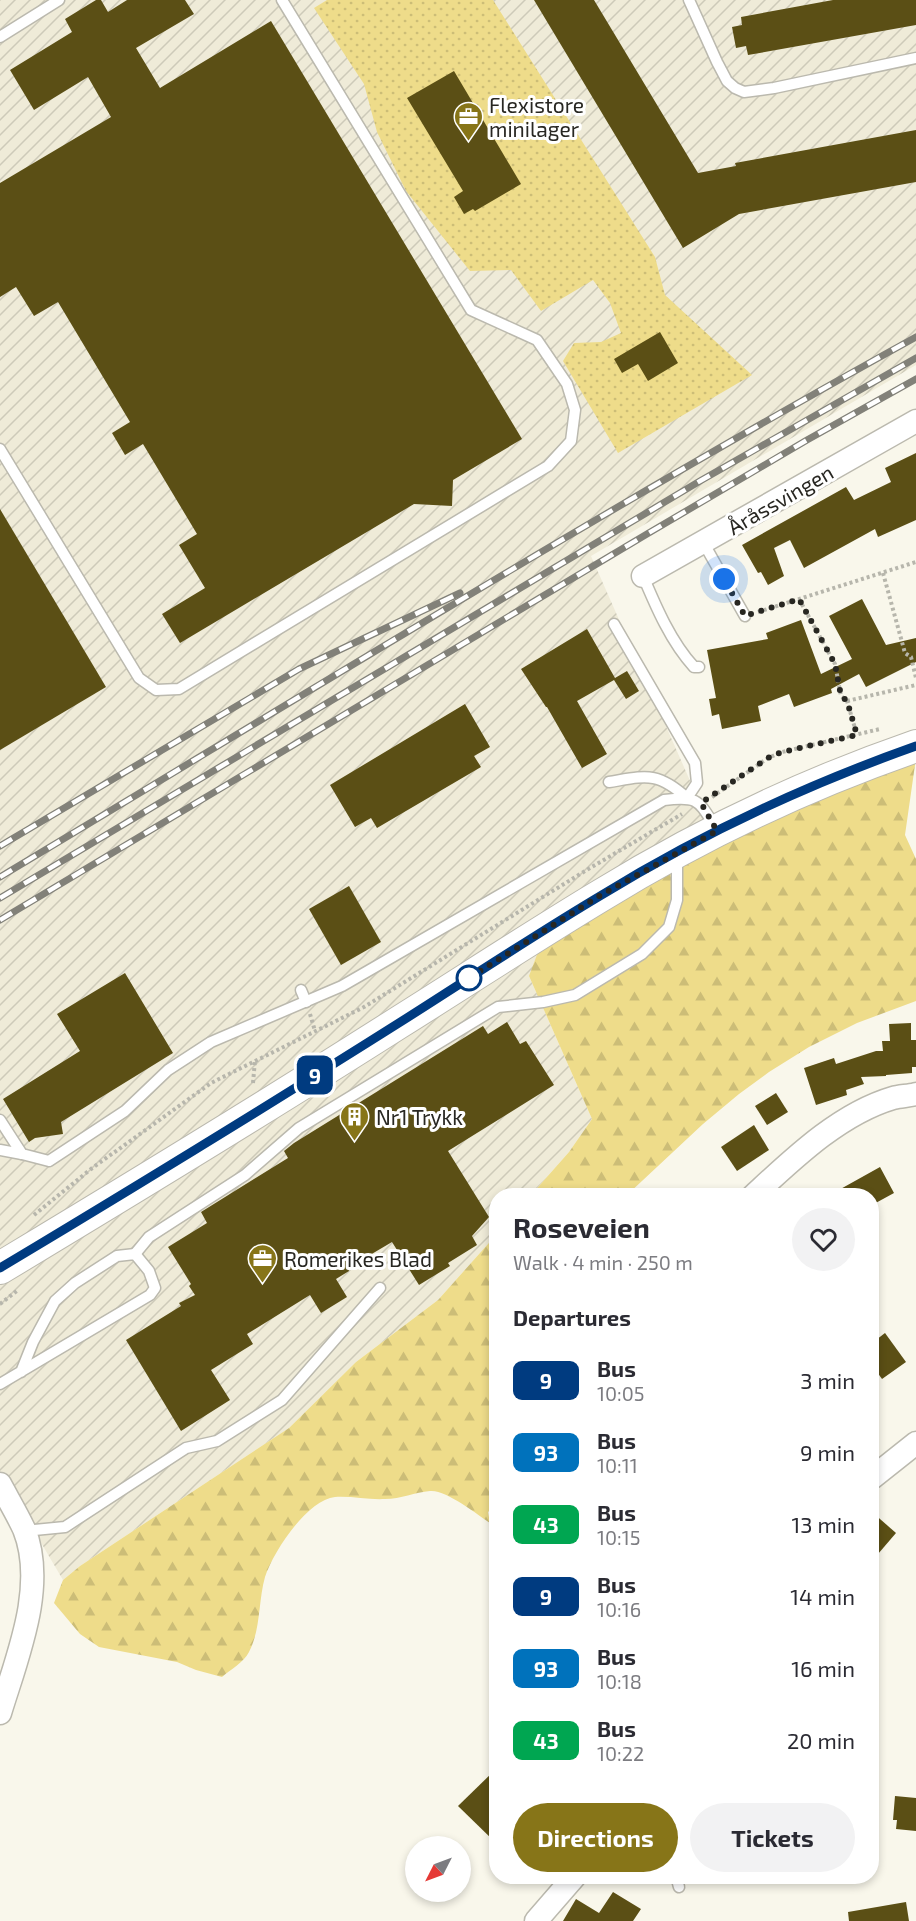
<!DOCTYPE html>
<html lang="en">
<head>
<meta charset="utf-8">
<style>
	:root { --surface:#fff; --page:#f2f2f3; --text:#2b2b33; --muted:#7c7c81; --accent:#877518 }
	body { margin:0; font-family:"Exo 2",sans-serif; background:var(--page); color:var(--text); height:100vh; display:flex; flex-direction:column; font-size:22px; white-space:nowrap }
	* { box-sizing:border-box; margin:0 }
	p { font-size:20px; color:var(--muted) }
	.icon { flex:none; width:33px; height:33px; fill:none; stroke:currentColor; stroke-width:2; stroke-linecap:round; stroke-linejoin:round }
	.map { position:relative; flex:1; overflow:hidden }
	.sheet { position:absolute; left:489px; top:1188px; width:390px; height:696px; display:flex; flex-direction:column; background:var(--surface); border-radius:24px; box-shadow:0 3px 9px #0003 }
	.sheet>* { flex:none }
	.badge { padding:0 12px; border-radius:9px; font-size:21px; line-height:39px }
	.needle { width:39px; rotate:228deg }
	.tools { position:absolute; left:405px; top:1836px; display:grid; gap:12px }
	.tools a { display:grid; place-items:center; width:66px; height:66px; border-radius:50%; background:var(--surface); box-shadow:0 3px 9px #0003; font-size:30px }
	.you { position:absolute; width:30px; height:30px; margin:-15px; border:4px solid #fff; border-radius:50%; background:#1a73e8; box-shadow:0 0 0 9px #1a73e833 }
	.map>.badge { position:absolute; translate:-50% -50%; box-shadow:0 0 0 3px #fff }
	h2 { padding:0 24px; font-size:22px; line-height:54px }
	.round { display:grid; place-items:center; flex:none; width:63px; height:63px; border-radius:32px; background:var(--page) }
	.summary { display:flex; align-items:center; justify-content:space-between; height:102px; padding:0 24px }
	h1 { font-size:28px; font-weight:700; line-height:45px }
	.button { display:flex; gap:12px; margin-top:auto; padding:12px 24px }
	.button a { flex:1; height:69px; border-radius:36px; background:var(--accent); color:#fff; font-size:24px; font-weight:700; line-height:69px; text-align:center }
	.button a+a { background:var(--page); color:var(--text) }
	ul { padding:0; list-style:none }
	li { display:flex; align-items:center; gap:18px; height:72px; padding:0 24px }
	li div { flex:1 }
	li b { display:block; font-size:22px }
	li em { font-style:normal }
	li .badge { min-width:66px; font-weight:700; text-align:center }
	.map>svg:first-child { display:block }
</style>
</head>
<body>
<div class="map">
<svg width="916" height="1921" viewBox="0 0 916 1921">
	<defs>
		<pattern id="industrial-furrows" width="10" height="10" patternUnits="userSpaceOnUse" patternTransform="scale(1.5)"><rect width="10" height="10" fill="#efebd8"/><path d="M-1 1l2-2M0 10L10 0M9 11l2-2" fill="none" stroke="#cdcab9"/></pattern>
		<pattern id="grass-dots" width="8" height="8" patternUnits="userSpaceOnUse" patternTransform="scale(1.5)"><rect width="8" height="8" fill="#eedc8a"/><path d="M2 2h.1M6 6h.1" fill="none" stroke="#ccbd77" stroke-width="1.8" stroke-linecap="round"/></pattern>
		<pattern id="forest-firs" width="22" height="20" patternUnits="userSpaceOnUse" patternTransform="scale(1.5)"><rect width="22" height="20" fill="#eedc8a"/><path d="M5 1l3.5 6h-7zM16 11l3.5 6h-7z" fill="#ccbd77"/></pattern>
	</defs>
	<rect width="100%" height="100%" fill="#f9f7eb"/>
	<polygon fill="url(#industrial-furrows)" points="0,0 916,0 916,365 591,556 717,842 529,976 592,1119 569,1152 531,1195 496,1196 496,1235 438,1300 356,1362 289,1428 80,1566 63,1580 0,1473"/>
	<polygon fill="url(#grass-dots)" points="327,0 493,0 655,257 665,295 752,375 618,453 563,361 574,343 601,342 621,333 610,303 593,280 541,311 511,270 470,271 406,191 377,132 364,84 314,8"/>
	<g fill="url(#forest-firs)">
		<polygon points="916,758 905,835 916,859 916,1001 857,1023 809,1047 769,1072 739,1094 703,1124 627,1195 531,1195 569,1152 592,1119 529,976 538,952 717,842"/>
		<path d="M496,1235V1505L488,1512L490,1523C477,1514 445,1489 430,1491C415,1492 401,1499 385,1499C369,1500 352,1496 335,1497C307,1500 273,1552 265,1577C258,1602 261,1629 249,1652C244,1662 230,1670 222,1677L196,1670L177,1662L99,1647L80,1634L54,1603L63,1580L80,1566L289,1428L356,1362L438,1300Z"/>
	</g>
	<g fill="#5b4f15">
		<polygon points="96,0 101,0 108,12 127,0 185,0 194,14 136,48 160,88 271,21 522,439 453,480 452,506 414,504 180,643 162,614 205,588 179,545 197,534 143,444 125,455 112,433 130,422 58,302 34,316 16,287 0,297 0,183 111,117 88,77 34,110 10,70 72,32 65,19"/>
		<polygon points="534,0 594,0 698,173 736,166 735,163 916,130 916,182 739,214 683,248"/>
		<polygon points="833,0 916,0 916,25 748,55 746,46 736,48 732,27 742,25 741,17"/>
		<polygon points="454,71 521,184 475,211 473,209 464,214 454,197 463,191 407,98"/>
		<polygon points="660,332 678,363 648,381 638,364 622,373 614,359"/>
		<polygon points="916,453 916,520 878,537 875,529 804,568 790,540 774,548 784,576 768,585 761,572 758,573 742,545 846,487 854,500 891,482 885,468"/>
		<polygon points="0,509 106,687 0,750"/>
		<polygon points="862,599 886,645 916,638 916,662 866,687 859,674 831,689 832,693 794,707 789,694 758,706 761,721 722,729 719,714 712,716 709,699 716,698 707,650 768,639 766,633 801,620 821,674 852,659 829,616"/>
		<polygon points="587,629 615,678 627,671 639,691 626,699 614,680 577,701 607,754 582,768 547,707 546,707 521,669"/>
		<polygon points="465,704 490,747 474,756 481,767 377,828 371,818 355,827 330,785"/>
		<polygon points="349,886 381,942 341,965 309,909"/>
		<polygon points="125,973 173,1053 61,1122 63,1134 35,1138 29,1142 3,1099 80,1051 57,1014"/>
		<polygon points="507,1022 520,1044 526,1041 554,1085 448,1151 489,1217 472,1236 477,1245 448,1263 450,1266 419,1285 392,1242 348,1268 349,1271 336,1279 347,1297 321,1313 310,1295 247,1334 253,1344 211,1370 230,1400 181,1431 126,1340 181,1306 179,1303 195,1295 189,1286 191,1284 168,1247 207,1223 201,1212 288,1158 284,1151 294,1143 483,1026 488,1034"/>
		<polygon points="911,1023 911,1040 916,1040 916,1067 912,1067 912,1073 886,1075 886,1076 861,1077 864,1084 846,1090 847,1095 816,1105 804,1068 834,1058 836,1064 876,1051 883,1051 882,1041 890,1041 889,1024"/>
		<polygon points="776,1093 788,1112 767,1125 755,1106"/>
		<polygon points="754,1125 769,1150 737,1171 721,1147"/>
		<polygon points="880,1167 894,1193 872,1205 872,1196 828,1196"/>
		<polygon points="885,1333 906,1362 882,1379 872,1365 872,1343"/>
		<polygon points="872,1512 896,1533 872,1561"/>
		<polygon points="496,1769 496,1843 458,1806"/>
		<polygon points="895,1796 916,1798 916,1831 896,1829 897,1820 893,1820"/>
		<polygon points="613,1892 641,1909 633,1921 563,1921 576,1899 599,1913"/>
		<polygon points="906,1902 909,1921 849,1921 848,1912"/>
	</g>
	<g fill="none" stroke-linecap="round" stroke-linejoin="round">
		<defs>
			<g id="service">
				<polyline points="689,0 717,62 727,81 735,88 744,92 774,88 916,58"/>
				<polyline points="0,37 59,0"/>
				<polyline points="0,449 139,678 156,690 179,689 548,466 571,441 575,410 567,384 537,340 471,310 282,0"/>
				<polyline points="703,542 745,616"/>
				<path d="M643,576C656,607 671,642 694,667H699"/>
				<path d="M609,782C646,776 657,771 687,798L697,783L695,763L614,624"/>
				<polyline points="301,990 306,1002"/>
				<path d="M0,1120L22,1154L49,1161L125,1111L168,1070L211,1042L342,986L664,800C699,796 698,800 716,828"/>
				<polyline points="0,1150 22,1154"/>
				<polyline points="135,1254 149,1237 245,1175 299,1128 498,1007 543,1002 575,995 642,954 669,927 677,900 677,855"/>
				<polyline points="0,1384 150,1295 155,1288 149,1271 135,1254 117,1256 75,1283 55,1301 33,1342 21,1372"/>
				<polyline points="24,1531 65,1527 186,1448 217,1441 282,1400 380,1288"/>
				<polyline points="676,1876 679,1887"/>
			</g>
			<g id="minor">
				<polyline points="643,576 916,421"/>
				<path d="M753,1196C793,1159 839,1114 893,1098C900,1096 909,1096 916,1094"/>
				<polyline points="872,1478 916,1443"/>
				<path d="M0,1484C8,1499 17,1514 24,1529C47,1586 17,1657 0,1713"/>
				<polyline points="536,1921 575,1876"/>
			</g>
			<path id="secondary" d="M0,1268C133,1188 266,1107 398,1023C465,981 532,937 600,896C699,835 806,784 916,746"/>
		</defs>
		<use href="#service" stroke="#bbb9ae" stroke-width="13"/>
		<use href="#minor" stroke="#bbb9ae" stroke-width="25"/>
		<use href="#secondary" stroke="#bbb9ae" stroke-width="34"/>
		<g stroke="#b7b6ac" stroke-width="4" stroke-dasharray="3 3" stroke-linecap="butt">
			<polyline points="883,573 905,653 911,657 916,678"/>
			<polyline points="799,599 835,664 841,696 847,701 857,735"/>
			<polyline points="758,612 916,562"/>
			<polyline points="847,701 916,685"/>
			<polyline points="712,797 768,758 782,752 880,729"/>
			<polyline points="310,1014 315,1031"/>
			<polyline points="253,1083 255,1060"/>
			<polyline points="34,1215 91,1169 211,1083 364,1007 590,868 682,814"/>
			<polyline points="0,1304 18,1290"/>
		</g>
		<use href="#service" stroke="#fff" stroke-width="10"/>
		<use href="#minor" stroke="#fff" stroke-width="22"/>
		<use href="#secondary" stroke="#fff" stroke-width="32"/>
		<defs>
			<g id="rail">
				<polyline points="0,846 299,669 460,593"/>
				<path d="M0,877C304,695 606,508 916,337"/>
				<polyline points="0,898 700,481 916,358"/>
				<polyline points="0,920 647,534 807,440 916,379"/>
			</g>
		</defs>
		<use href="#rail" stroke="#828179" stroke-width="7"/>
		<use href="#rail" stroke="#fff" stroke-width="4.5" stroke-dasharray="14" stroke-linecap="butt"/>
	</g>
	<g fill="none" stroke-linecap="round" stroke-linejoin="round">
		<defs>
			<path id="line" d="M0,1268C135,1187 269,1105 402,1021C468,979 533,936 600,896C699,835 806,785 916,746"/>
		</defs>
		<use href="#line" stroke="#fff" stroke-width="14"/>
		<use href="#line" stroke="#003b80" stroke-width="9"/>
		<polyline stroke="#282722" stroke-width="6" stroke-dasharray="0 10.8" points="469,978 461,983 601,895 717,831 701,803 768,758 782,752 857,735 847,701 841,696 835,664 799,599 745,616 724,579"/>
	</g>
	<defs>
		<symbol id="office-pin" viewBox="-11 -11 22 30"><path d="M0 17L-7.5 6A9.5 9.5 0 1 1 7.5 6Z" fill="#877518" stroke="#fff"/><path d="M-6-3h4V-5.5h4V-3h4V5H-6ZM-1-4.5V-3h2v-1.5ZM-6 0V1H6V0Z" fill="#fff"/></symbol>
		<symbol id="building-pin" viewBox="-11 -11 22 30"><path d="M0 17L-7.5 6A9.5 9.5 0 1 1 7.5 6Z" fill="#877518" stroke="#fff"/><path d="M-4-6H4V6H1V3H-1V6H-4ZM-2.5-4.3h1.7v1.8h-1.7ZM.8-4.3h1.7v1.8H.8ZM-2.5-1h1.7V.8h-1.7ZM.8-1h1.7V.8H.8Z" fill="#fff"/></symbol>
	</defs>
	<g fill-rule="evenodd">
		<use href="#office-pin" x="452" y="100" width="33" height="45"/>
		<use href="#building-pin" x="338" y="1100" width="33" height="45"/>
		<use href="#office-pin" x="246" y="1242" width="33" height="45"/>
	</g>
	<circle fill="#fff" stroke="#003b80" stroke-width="3" cx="469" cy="978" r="12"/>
	<g text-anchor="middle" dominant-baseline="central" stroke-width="6" stroke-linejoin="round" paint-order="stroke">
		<g font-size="21" fill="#282722" stroke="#fff" text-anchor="start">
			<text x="489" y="104">Flexistore<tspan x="489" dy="24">minilager</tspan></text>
			<text x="376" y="1116">Nr1 Trykk</text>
			<text x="284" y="1258">Romerikes Blad</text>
		</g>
		<g font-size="21" fill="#282722" stroke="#fff">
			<text transform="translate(780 499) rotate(-30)">Åråssvingen</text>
		</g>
	</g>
</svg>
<div class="tools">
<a><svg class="needle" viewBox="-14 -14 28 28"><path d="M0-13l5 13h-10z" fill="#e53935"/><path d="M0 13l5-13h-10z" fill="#7c7c81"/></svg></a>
</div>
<div class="you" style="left:724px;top:579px"></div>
<b class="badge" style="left:315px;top:1075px;background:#003b80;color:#fff">9</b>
<section class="sheet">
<div class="summary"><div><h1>Roseveien</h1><p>Walk · 4 min · 250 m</p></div><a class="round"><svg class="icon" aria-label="heart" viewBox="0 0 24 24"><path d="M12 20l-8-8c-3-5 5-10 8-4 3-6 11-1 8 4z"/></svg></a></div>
<h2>Departures</h2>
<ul>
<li><span class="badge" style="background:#003b80;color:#fff">9</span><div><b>Bus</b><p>10:05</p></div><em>3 min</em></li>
<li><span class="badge" style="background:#0072bc;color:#fff">93</span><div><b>Bus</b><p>10:11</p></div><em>9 min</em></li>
<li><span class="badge" style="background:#00a651;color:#fff">43</span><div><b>Bus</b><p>10:15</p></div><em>13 min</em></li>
<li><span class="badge" style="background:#003b80;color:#fff">9</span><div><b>Bus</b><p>10:16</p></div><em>14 min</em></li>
<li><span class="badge" style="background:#0072bc;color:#fff">93</span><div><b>Bus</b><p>10:18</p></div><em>16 min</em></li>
<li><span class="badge" style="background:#00a651;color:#fff">43</span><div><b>Bus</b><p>10:22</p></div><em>20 min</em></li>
</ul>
<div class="button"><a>Directions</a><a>Tickets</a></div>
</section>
</div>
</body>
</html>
